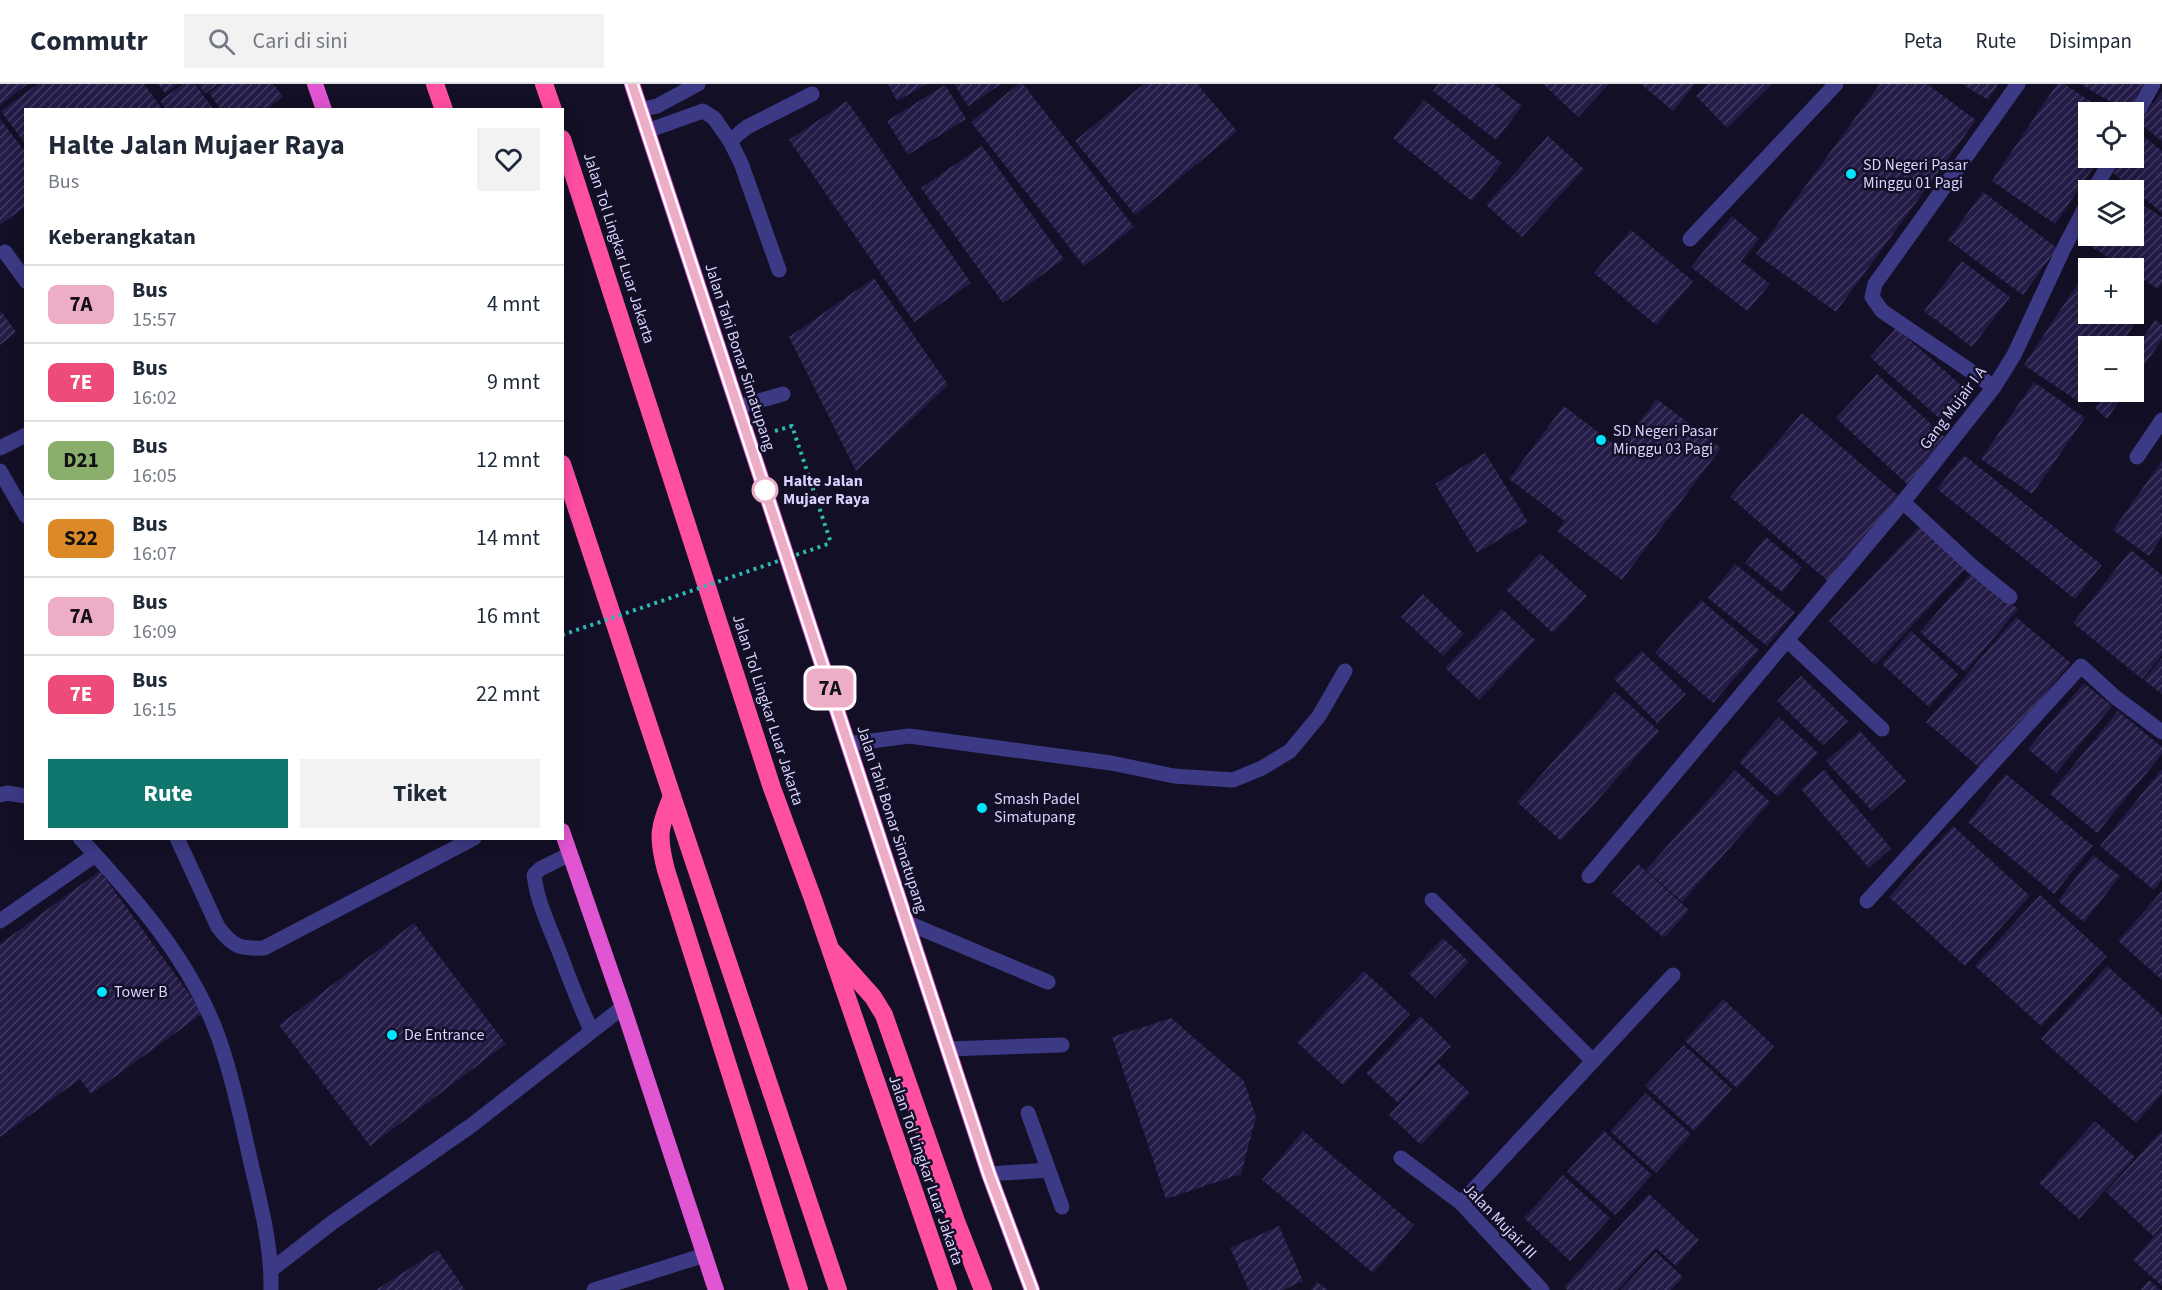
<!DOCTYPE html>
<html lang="id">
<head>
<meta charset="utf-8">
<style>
	:root { --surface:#fff; --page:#f2f2f3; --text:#1f2937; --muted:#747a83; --line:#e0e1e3; --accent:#0f766e }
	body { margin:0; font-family:"Source Sans 3",sans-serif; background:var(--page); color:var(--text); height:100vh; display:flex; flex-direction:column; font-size:22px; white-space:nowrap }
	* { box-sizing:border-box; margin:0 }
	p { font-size:20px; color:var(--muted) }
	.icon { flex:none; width:33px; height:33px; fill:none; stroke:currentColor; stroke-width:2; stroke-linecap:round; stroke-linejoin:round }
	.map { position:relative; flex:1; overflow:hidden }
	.panel { position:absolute; left:24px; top:24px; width:540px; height:732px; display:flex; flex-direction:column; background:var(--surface); border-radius:0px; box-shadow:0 3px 15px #0003 }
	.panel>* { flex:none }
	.badge { padding:0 12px; border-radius:9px; font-size:21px; line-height:39px }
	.fabs { position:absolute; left:2078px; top:18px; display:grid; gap:12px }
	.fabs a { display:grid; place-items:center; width:66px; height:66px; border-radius:0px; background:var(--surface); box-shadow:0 3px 15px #0003; font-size:30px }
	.map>.badge { position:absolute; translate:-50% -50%; box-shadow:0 0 0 3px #fff }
	h2 { padding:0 24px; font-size:22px; line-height:54px }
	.round { display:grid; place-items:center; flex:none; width:63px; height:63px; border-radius:0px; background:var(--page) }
	.overview { display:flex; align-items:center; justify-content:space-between; height:102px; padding:0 24px }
	h1 { font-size:28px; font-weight:700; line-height:45px }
	.primary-button { display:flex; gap:12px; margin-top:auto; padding:12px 24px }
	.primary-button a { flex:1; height:69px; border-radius:0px; background:var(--accent); color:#fff; font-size:24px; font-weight:700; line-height:69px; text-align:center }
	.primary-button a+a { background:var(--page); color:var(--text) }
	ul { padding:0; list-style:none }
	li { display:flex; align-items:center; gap:18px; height:78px; padding:0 24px; border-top:2px solid var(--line) }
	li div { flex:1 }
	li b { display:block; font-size:22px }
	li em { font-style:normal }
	li .badge { min-width:66px; font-weight:700; text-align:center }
	header { display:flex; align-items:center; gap:36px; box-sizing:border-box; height:84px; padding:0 30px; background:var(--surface); border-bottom:2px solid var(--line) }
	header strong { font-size:28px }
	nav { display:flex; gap:33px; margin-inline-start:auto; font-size:21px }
	.search { width:420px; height:54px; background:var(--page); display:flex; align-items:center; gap:15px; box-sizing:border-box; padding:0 21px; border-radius:0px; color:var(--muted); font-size:22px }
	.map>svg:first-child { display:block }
</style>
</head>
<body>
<header>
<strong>Commutr</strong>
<div class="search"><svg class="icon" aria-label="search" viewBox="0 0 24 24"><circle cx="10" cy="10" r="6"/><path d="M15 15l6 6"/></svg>Cari di sini</div>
<nav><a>Peta</a><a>Rute</a><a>Disimpan</a></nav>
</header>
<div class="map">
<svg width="2162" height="1206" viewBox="0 0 2162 1206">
	<defs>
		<pattern id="building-hatch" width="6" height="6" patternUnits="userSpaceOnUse" patternTransform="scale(1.5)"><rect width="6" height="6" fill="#241b47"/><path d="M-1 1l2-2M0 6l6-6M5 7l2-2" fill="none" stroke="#433b63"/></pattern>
	</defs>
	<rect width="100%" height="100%" fill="#130f26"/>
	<g fill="url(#building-hatch)">
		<polygon points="0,0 28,0 0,21"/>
		<polygon points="38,0 144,0 163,26 26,26 26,61 1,27"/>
		<polygon points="158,0 178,0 165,9"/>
		<polygon points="183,0 195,0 214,26 166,26 160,17"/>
		<polygon points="198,0 218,0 205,10"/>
		<polygon points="221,0 273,0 283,13 266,26 221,26 209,9"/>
		<polygon points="888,0 927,0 897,17"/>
		<polygon points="954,0 1001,0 968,22"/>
		<polygon points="1019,0 1023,0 1134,143 1084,182 971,38"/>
		<polygon points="1144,0 1197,0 1237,47 1135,131 1075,57"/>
		<polygon points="1438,0 1494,0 1522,22 1496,56 1433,7"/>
		<polygon points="1543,0 1609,0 1578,33"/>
		<polygon points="1641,0 1695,0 1673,27"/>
		<polygon points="1708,0 1772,0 1727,44 1696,12"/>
		<polygon points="1880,0 1927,0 1976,36 1836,228 1756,170"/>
		<polygon points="1962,0 1998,0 1988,16"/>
		<polygon points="2057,0 2064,0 2107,28 2088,28 2088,74 2100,74 2055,140 1992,97"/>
		<polygon points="2080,0 2145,0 2128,28"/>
		<polygon points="945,1 966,35 908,71 887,37"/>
		<polygon points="2162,8 2162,57 2138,38"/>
		<polygon points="1424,16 1502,79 1472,117 1393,54"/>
		<polygon points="847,17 971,199 914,238 789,56"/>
		<polygon points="0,35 26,69 26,122 0,141"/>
		<polygon points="2138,48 2162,67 2162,129 2108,85 2118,74 2133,74 2133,55"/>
		<polygon points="1548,52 1584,85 1522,153 1486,121"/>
		<polygon points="982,62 1064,175 1003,219 921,104"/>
		<polygon points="2107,99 2119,106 2103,106"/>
		<polygon points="1983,108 2057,164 2023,211 1948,156"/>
		<polygon points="2133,115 2162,133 2162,199 2158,205 2133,189 2133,184 2126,184 2075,153 2088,131 2088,152 2133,152"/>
		<polygon points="1732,132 1759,155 1741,177 1770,200 1747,227 1691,183"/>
		<polygon points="1631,146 1693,197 1656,241 1594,189"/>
		<polygon points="1962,177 2010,213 1972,263 1924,227"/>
		<polygon points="2088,184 2088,230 2133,230 2133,216 2145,224 2120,262 2088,262 2088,308 2090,308 2082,320 2024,281"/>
		<polygon points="874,194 948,301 856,387 789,253"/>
		<polygon points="0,226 16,248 0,261"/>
		<polygon points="2155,236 2162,241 2162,255 2133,298 2133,269"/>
		<polygon points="1896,244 1972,311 1946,340 1870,273"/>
		<polygon points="1877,290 1949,357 1908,401 1836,334"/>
		<polygon points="2034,298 2085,334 2032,410 1981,375"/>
		<polygon points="2106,308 2126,308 2107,335 2095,324"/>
		<polygon points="1657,315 1721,364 1622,496 1557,447 1565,437 1509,395 1564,322 1619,364"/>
		<polygon points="1802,329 1901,414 1829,498 1730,413"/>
		<polygon points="1485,369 1528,438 1477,469 1435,400"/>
		<polygon points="1964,371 2102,481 2075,515 1937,405"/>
		<polygon points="2162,377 2162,453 2149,472 2113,446"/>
		<polygon points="1922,440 1967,483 1875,581 1829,537"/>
		<polygon points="1766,453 1802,483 1782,508 1745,479"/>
		<polygon points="2131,466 2162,491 2162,571 2142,595 2073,539"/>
		<polygon points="1540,469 1587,512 1553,549 1506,506"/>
		<polygon points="1735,480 1795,528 1767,562 1708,514"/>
		<polygon points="1973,487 2018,525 1965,588 1920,548"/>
		<polygon points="1423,510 1464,550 1443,572 1401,533"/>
		<polygon points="1701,516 1759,566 1713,619 1655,569"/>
		<polygon points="1502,525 1535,556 1479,616 1445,584"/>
		<polygon points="2016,533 2071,579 1981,685 1926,638"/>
		<polygon points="1911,547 1958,590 1929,623 1882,580"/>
		<polygon points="1642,567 1686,610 1657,639 1614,595"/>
		<polygon points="2162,574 2162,610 2144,596"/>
		<polygon points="1801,592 1848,637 1823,661 1777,617"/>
		<polygon points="2084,599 2112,622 2056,689 2028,665"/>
		<polygon points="1615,608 1659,647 1561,757 1517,718"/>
		<polygon points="2118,627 2162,663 2162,670 2097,749 2050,710"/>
		<polygon points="1779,633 1818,669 1778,713 1739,678"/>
		<polygon points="1860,647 1906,697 1872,727 1826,677"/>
		<polygon points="2162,685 2162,796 2154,806 2100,762"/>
		<polygon points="1735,686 1770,718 1682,818 1646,786"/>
		<polygon points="1824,686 1891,764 1869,784 1801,705"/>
		<polygon points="2006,690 2093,762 2054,810 1968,738"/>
		<polygon points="1953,742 2030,812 1965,882 1889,813"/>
		<polygon points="2093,771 2120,792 2084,838 2058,817"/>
		<polygon points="1638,780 1689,826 1664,854 1612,809"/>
		<polygon points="100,787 203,929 91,1010 80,995 0,1053 0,860"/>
		<polygon points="2162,807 2162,896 2118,857"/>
		<polygon points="2040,811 2107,872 2041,942 1975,882"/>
		<polygon points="414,839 506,960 370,1062 279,941"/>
		<polygon points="1443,854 1469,878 1435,914 1409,890"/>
		<polygon points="2107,882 2162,931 2162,1010 2136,1039 2041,955"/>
		<polygon points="1364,887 1410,930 1343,1001 1297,958"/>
		<polygon points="1723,915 1774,962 1737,1004 1685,957"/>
		<polygon points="1420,932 1451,962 1398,1019 1366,989"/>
		<polygon points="1171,934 1244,997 1256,1033 1241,1090 1166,1115 1112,953"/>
		<polygon points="1684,961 1732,1005 1694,1047 1645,1002"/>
		<polygon points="1438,979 1470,1009 1421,1061 1389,1031"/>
		<polygon points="1646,1009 1691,1050 1656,1089 1610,1047"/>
		<polygon points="2095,1037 2135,1073 2079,1135 2039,1099"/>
		<polygon points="2162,1046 2162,1142 2153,1152 2106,1108"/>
		<polygon points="1303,1047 1414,1141 1373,1189 1262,1096"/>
		<polygon points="1604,1047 1652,1091 1615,1131 1567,1088"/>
		<polygon points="1563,1091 1610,1134 1570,1177 1524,1134"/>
		<polygon points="1649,1110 1699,1156 1676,1182 1656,1164 1618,1206 1568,1206 1564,1203"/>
		<polygon points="1279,1142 1303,1197 1283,1206 1249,1206 1230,1164"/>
		<polygon points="2162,1144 2162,1202 2133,1176"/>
		<polygon points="438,1166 465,1206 376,1206"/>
		<polygon points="1656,1168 1683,1193 1671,1206 1621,1206"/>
		<polygon points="2149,1196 2160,1206 2141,1206"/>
		<polygon points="1317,1198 1328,1206 1311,1206"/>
	</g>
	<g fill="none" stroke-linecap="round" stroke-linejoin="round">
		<polyline stroke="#2fb8b0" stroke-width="4" stroke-dasharray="3 4.5" stroke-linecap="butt" points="775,347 792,342 831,459"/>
		<g stroke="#3d3a85" stroke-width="15">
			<polyline points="647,47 703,27 714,34 730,57"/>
			<polyline points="1690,155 1836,0"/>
			<polyline points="5,168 26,197"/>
			<polyline points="779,186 741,79 730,57 747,43 812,10"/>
			<polyline points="738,323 783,310"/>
			<polyline points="0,387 26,432"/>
			<polyline points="848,660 909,652 1111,679 1174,692 1233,696 1262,684 1290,667 1319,632 1345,587"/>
			<polyline points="0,711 7,709 26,712"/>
			<path d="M80,754C134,813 190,875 218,952C232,992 241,1034 250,1075C260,1118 272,1162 271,1206"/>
			<path d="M177,754L218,843C233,863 240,865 264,864L474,754"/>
			<path d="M570,770L540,785L534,791C537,817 549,842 559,867C569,894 579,920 591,946"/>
			<polyline points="0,837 95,771"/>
			<polyline points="908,839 1048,898"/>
			<polyline points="948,965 1062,961"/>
			<polyline points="1028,1029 1062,1123"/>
			<polyline points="989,1090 1048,1086"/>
			<polyline points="271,1186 333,1138 472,1041 623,923"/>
			<polyline points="594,1206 705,1171"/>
		</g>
		<g stroke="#3d3a85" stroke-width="15">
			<polyline points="640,26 657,22 698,0"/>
			<polyline points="2133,36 2153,0"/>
			<polyline points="2094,106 2112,74"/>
			<polyline points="1994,303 1882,227 1872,213 1875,200 2018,0"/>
			<polyline points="2137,373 2162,336"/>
			<polyline points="1903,418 1973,483 2010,513"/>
			<polyline points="1787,556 1882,645"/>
			<polyline points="1589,792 1903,418 1994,303 2014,271 2064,164 2088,118"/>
			<polyline points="1432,816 1593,977"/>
			<polyline points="1867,817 2081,582 2115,613 2162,648"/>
			<polyline points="1401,1074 1461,1119 1542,1206"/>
			<polyline points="1461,1119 1673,891"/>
		</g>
		<polyline stroke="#3d3a85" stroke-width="15" points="0,364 26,351"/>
		<g stroke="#e055d1" stroke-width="16">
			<polyline points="315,0 324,26"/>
			<polyline points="632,0 948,965 989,1090 1032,1206"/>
			<polyline points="562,747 623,923 716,1206"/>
		</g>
		<g stroke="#ff4fa3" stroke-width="18">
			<polyline points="435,0 444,26"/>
			<polyline points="544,0 553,26"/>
			<polyline points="562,55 772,704 813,815 948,1206"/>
			<polyline points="562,380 672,712 838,1206"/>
			<path d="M672,712C659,745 657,751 666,786L799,1206"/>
			<polyline points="833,868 873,913 884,931 956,1137 983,1206"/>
		</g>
		<polyline stroke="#2fb8b0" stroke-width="4" stroke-dasharray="3 4.5" stroke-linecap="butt" points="562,551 831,459"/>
	</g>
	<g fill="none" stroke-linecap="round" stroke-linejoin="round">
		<defs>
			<polyline id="line" points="632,0 948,965 989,1090 1032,1206"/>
		</defs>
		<use href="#line" stroke="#fff" stroke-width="14"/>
		<use href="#line" stroke="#edadc7" stroke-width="9"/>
	</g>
	<g fill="#00e5ff" stroke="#130f26" stroke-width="2">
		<circle cx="1851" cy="90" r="6"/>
		<circle cx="1601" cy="356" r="6"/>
		<circle cx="982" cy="724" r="6"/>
		<circle cx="102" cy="908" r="6"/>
		<circle cx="392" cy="951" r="6"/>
	</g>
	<circle fill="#fff" stroke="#edadc7" stroke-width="3" cx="765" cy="406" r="12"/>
	<g text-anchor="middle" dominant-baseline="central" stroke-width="5" stroke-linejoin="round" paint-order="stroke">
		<g font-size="16" fill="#d9d4ff" stroke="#130f26" text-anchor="start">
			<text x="1863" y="81">SD Negeri Pasar<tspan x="1863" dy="18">Minggu 01 Pagi</tspan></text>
			<text x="1613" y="347">SD Negeri Pasar<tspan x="1613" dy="18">Minggu 03 Pagi</tspan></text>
			<text x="994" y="715">Smash Padel<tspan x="994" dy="18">Simatupang</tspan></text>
			<text x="114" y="908">Tower B</text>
			<text x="404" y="951">De Entrance</text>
		</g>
		<g font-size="16" fill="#d9d4ff" stroke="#130f26">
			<text transform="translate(619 164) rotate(72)">Jalan Tol Lingkar Luar Jakarta</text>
			<text transform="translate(740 273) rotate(72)">Jalan Tahi Bonar Simatupang</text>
			<text transform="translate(1953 324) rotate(-53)">Gang Mujair I A</text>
			<text transform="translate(768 626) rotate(72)">Jalan Tol Lingkar Luar Jakarta</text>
			<text transform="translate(892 735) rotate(72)">Jalan Tahi Bonar Simatupang</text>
			<text transform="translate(926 1086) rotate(71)">Jalan Tol Lingkar Luar Jakarta</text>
			<text transform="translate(1500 1137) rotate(46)">Jalan Mujair III</text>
		</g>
		<g font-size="16" font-weight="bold" fill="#d9d4ff" stroke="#130f26" text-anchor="start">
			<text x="783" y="397">Halte Jalan<tspan x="783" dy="18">Mujaer Raya</tspan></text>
		</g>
	</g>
</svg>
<div class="fabs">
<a><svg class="icon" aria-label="locate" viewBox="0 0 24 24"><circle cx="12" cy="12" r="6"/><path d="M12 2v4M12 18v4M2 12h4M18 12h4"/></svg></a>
<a><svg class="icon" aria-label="layers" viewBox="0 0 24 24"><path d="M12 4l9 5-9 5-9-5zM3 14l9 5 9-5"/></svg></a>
<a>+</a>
<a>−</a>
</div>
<b class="badge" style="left:830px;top:604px;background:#edadc7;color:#111">7A</b>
<section class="panel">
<div class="overview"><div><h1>Halte Jalan Mujaer Raya</h1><p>Bus</p></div><a class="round"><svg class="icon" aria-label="heart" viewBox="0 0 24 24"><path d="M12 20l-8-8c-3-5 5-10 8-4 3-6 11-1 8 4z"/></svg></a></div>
<h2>Keberangkatan</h2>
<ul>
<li><span class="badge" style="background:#edadc7;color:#111">7A</span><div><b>Bus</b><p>15:57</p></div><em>4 mnt</em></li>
<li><span class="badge" style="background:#ed4c78;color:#fff">7E</span><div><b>Bus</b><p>16:02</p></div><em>9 mnt</em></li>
<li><span class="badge" style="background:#8aaf6c;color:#111">D21</span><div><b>Bus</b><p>16:05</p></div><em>12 mnt</em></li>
<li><span class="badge" style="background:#dc8a27;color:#111">S22</span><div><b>Bus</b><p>16:07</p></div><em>14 mnt</em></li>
<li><span class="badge" style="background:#edadc7;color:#111">7A</span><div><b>Bus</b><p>16:09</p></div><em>16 mnt</em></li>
<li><span class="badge" style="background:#ed4c78;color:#fff">7E</span><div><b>Bus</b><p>16:15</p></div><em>22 mnt</em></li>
</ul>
<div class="primary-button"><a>Rute</a><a>Tiket</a></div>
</section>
</div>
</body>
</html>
